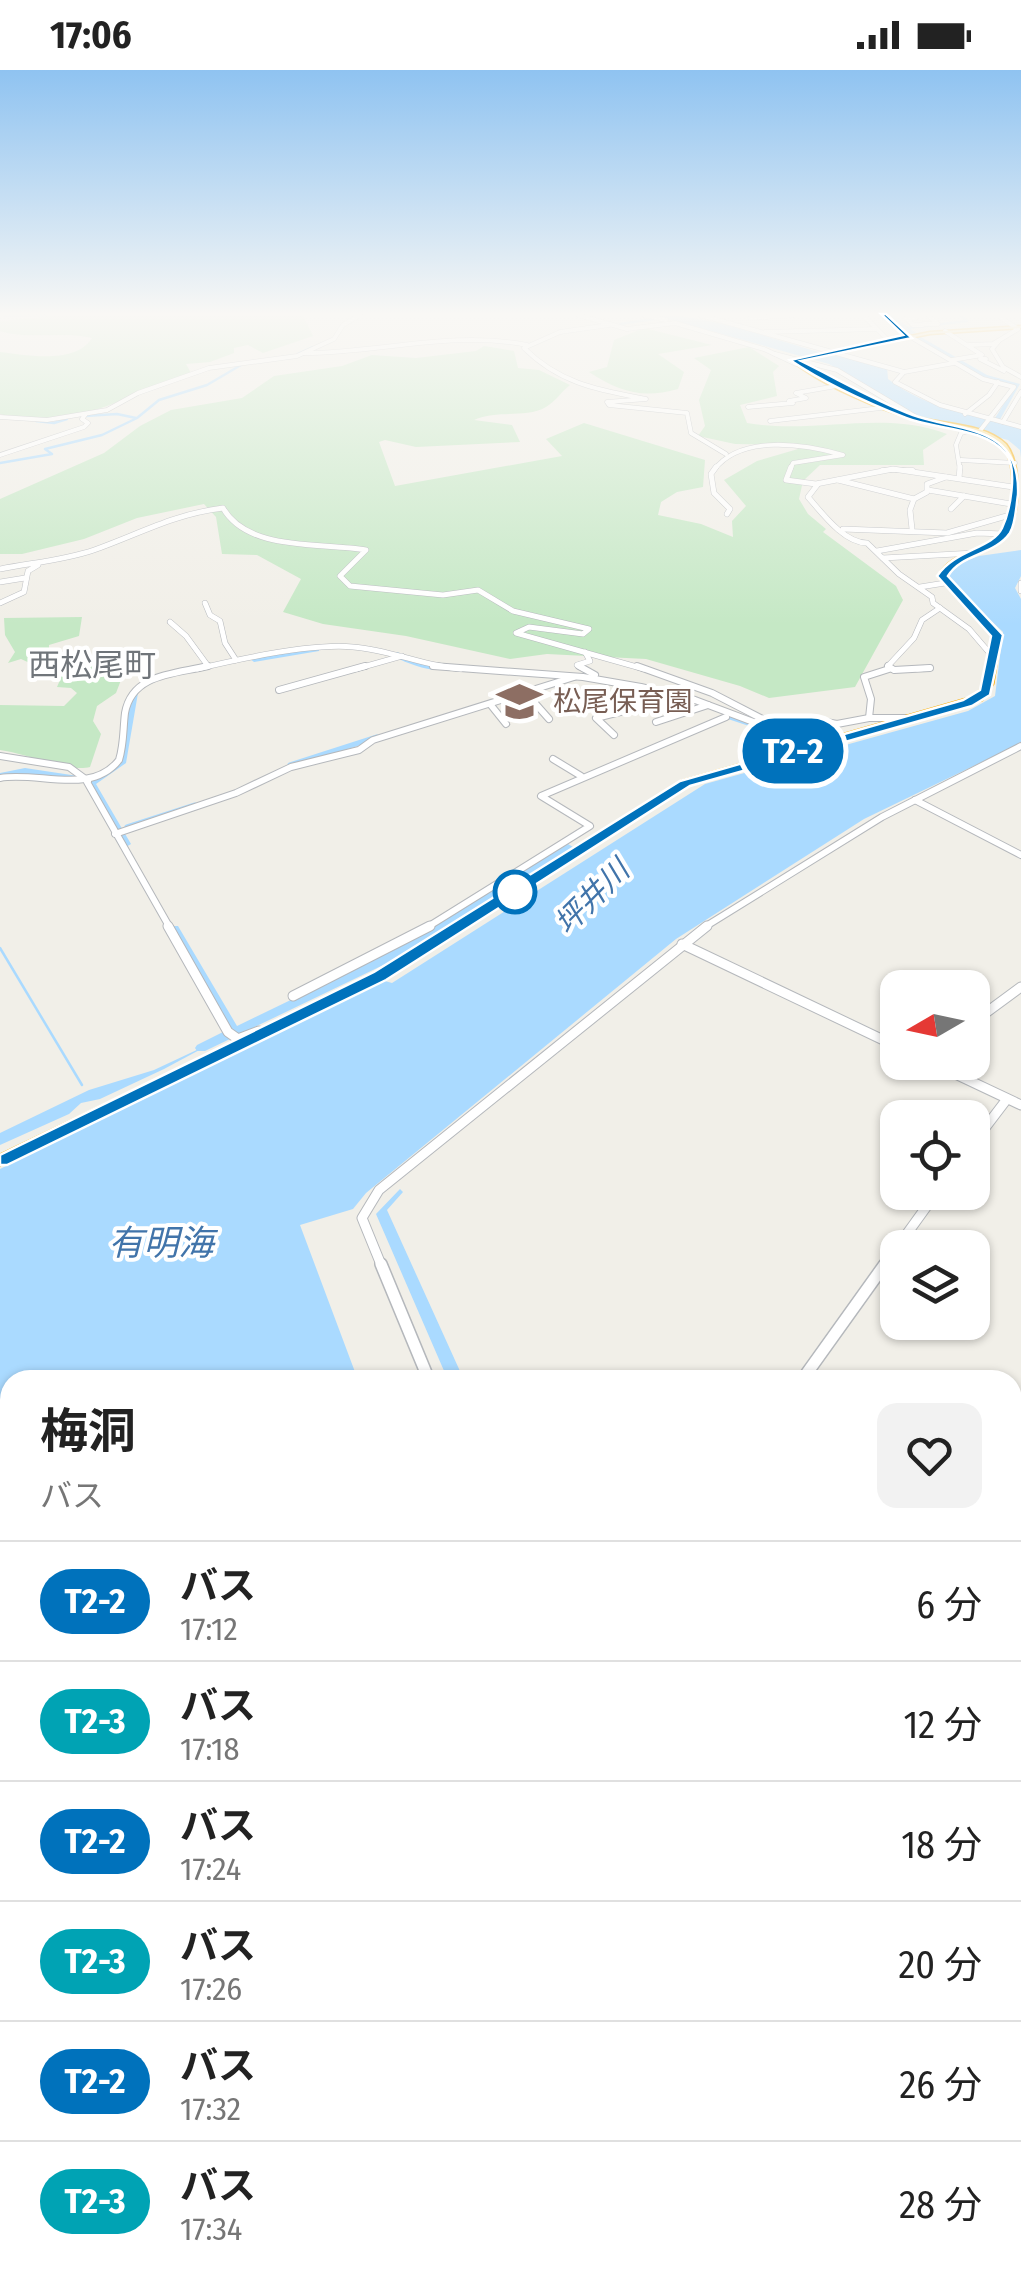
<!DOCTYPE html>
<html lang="ja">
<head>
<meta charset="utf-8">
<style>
	:root { --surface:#fff; --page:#f2f2f2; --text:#222; --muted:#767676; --line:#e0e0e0 }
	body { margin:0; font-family:"Fira Sans Condensed","Noto Sans JP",sans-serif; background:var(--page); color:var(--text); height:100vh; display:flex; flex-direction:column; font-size:38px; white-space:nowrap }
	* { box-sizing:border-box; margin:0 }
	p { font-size:32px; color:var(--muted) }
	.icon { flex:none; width:55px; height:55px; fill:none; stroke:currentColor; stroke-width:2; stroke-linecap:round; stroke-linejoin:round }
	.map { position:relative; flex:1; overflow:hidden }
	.drawer { position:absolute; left:0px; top:1300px; width:1022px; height:912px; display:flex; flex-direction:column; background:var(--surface); border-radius:30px 30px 0 0; box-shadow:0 2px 8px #0004 }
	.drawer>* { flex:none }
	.badge { padding:0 20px; border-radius:32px; font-size:35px; line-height:65px }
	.needle { width:65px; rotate:261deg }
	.tools { position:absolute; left:880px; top:900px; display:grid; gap:20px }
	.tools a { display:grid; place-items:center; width:110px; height:110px; border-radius:20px; background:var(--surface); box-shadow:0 2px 8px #0004; font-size:50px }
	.map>.badge { position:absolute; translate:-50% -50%; box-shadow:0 0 0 5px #fff }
	.round { display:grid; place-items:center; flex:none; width:105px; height:105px; border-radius:20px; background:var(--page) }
	.summary { display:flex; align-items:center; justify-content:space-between; height:170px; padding:0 40px }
	h1 { font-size:48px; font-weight:700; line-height:75px }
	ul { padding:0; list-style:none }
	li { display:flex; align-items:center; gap:30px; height:120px; padding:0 40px; border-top:2px solid var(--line) }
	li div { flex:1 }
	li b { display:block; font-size:38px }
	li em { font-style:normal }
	li .badge { min-width:110px; font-weight:700; text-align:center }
	.status { display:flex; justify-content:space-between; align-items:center; height:70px; padding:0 50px; background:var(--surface); direction:ltr }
	.status svg { height:28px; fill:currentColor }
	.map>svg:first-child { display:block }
</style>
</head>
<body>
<div class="status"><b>17:06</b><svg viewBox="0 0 49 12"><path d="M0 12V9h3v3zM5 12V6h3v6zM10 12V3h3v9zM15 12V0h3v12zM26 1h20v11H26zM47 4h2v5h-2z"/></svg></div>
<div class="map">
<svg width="1021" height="2211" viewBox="0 0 1021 2211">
	<rect width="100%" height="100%" fill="#f1efe8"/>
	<g fill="#c5e8c5">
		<path d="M66,245H303L313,266L263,283L248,275L234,278V283L210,292L186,294L191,303C131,323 65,366 0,344V282C26,285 75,295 92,268C63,261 29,270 0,261V251Z"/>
		<path d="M644,258L712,275L658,284L684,302L678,319C642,329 620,322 589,302L607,297L614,270Z"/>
		<path d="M484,276L514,281L518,298L539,300L570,315C562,321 555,332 546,337C525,349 497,339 474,350L512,355L520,372L416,377L385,370L379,372L395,416L562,386L546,369L584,353L705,390L703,417L677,422L661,432L658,445L701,454L733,467L732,451L746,436L724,410L757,391L798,379L796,375L735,374L698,366L705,356L699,330L711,300L694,288L749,277L779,296L773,302L777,326L740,335L747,353C815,365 882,339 947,364L923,380L924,395H820L803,411L799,429L808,444L826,459L823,462L896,516L903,530L855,617L769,628L740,616L646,589L547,584L510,589L406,566L323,554L283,542L301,509L257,485L222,484L216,447L204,434L137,448L84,469L22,484H0V429L104,383L140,356L171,340L242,328L274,306L342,296L372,285L416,288L476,281Z"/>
		<path d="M82,547L79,566L49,575V579L75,586V596L89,594L88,588L106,592L148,584L153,588L143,600L121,610L116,623L97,636L93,651L101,664L90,697C68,703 26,683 0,680V635L64,636L77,623L71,618L57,617L60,610L49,602L61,598L55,588H44L35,602L34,595L21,589L8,593L15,582L5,565L4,548Z"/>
	</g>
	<g fill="#aadaff">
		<path d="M654,245C714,245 769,269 827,284C847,289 868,288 887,297L888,309C929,341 975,343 1021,359V388L1020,380L1008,370L917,346L829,294Z"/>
		<polygon points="1021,480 1021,506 1015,518 1021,529 1021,673 864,749 676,869 366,1123 353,1139 300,1155 358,1310 10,1310 10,2202 1012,2202 1013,1893 1021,1897 1021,2211 0,2211 0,1099 385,911 392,913 705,714 968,641 995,626 1003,562 947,509 947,498 979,486"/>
		<polygon points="218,970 164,999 100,1029 81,1033 69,1044 0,1075 0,1063 89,1020 154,1000"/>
		<polygon points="400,1119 403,1122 387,1140 464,1310 448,1310 376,1144"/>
	</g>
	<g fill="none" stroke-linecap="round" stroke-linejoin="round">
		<g stroke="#aadaff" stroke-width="2.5">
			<polyline points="5,246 46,245"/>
			<polyline points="620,254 653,249"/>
			<polyline points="907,258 967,251 960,245"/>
			<polyline points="298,284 313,277"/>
			<polyline points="85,346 117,344 136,348"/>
			<polyline points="36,351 54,353 67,349"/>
			<polyline points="0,393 52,384 45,379 102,365 137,348 159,330 207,315 241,295"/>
			<polyline points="0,878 82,1015"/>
		</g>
		<g stroke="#aadaff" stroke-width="5">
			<polyline points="290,695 377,667"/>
			<polyline points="127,757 195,735"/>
		</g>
		<g fill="#aadaff" fill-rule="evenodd">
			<polygon points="887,245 892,245 916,263 911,264"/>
			<polygon points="915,266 919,266 987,305 1020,314 998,353 998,363 993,362 992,353 1015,316 983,307 915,268"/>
			<polygon points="316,576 319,577 319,581 254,592 250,589 254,586"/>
			<path d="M397,582L427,594L448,595L452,598C432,604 413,595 394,587L393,585Z"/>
			<polygon points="134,620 138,623 126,693 96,714 131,774 126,777 121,774 86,713 116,692 130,623"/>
			<polygon points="731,644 767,656 769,658 764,661 728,649 728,645"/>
			<polygon points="25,698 78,706 83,709 78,712 25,704 0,709 0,703"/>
			<polygon points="568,774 573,777 572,779 402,886 205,981 197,981 195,978 197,975 227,960 168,858 170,856 178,856 237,956 394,880"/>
		</g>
		<defs>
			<g id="minor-far5">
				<polyline points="578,245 627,259 675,253 764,279 796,294"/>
				<polyline points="644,245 666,250"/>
				<polyline points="700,245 904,302 954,293"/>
				<polyline points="863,245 888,270"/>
				<polyline points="750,248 794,245"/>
				<polyline points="916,248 906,248 913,255 923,255"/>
				<polyline points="923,254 938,254 929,246"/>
				<path d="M609,255L560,262L524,278C560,314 599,320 646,329L607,332L609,335L687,343L691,363L726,384"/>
				<polyline points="945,261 982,285 952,290"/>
				<polyline points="765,262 877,259"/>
				<polyline points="909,266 983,309 1014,317 979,362"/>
				<polyline points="998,272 992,279 1003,297 1021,307"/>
				<polyline points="969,275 993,274 1018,259 997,245"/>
				<path d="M304,283C379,283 452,260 527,275"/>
				<polyline points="775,284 837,300 916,347"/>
				<polyline points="986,289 980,289 1004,301"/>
				<polyline points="904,302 895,312 940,335 1021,357"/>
				<polyline points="748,337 793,333 789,331 806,328 796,323 842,315"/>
				<polyline points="965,344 989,325 998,312"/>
				<polyline points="0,347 47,350 107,340 138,323 209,298 297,286 334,269 343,255 360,245"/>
				<polyline points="770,351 889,337"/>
				<polyline points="1003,352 1021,322"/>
				<polyline points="0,385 84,357 88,353 82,349 85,345"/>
				<polyline points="961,390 1015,393"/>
				<path d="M714,400C741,364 804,374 843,385L793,393L790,400"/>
				<polyline points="882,400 913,400"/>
				<polyline points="960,400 956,375 961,363 968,361"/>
			</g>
			<g id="minor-far4">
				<polyline points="716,397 711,404 714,423 730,439 727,444"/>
				<polyline points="791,397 786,410 816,414 893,399 1013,417"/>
				<polyline points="959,408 960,397"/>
				<polyline points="838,410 914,429 910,440 912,459"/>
				<path d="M818,414L808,427C822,443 844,473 867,473L899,504L932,527L933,533L969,559L993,587"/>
				<polyline points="928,420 1011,434"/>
				<polyline points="914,429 927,422 927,414 946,407"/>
				<polyline points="951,439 964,426"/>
				<polyline points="843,459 947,463 1010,445"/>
				<polyline points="877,481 977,463 1004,464"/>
				<polyline points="883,488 974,483"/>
				<path d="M0,499C30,493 65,490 94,480C139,464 174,444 223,438C248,482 322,472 366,480L340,506L350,516L443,525L478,520L513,541L589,559L583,564L529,557L516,563L644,599"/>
				<polyline points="0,512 25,508"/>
				<polyline points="1021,513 1021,521"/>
				<polyline points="920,517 945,513"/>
				<polyline points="0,533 24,522 28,501 38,495"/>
				<polyline points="205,533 210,545 220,551 225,573 236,590"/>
				<polyline points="170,552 186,566 208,596"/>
				<path d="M197,599C239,589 312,573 353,577C391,580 424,596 461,599"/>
				<polyline points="356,599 402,586"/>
				<polyline points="584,599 577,595 590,591 585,582"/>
				<polyline points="892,599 888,596 914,568 922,550 940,538"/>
				<polyline points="917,599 930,598"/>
			</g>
			<g id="minor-far3">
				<polyline points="433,596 583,607 641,617 695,630 772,659 804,648 837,654 869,648 905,648"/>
				<polyline points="579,596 595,605"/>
				<polyline points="637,596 712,623 813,675"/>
				<polyline points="888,596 894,600 930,598"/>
				<polyline points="279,620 365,596"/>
				<polyline points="526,623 549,649"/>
				<polyline points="490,634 506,654"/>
				<polyline points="869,648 871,629 864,607 889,599"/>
				<polyline points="656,652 708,635"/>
				<polyline points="614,665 596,648 676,628"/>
				<polyline points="0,686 69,697 88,711"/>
				<polyline points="553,689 581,706"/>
				<path d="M0,708C38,701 91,726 119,690C124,674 123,659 125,643C132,603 176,604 208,596"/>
				<polyline points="87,712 170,858"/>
				<polyline points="915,730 1021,785"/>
				<polyline points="115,764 236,723 291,697 359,680 373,670 574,607"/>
				<polyline points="426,858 590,756 541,726 726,647"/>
				<polyline points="703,858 882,747 1021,676"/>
			</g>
			<g id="minor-far2">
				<polyline points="168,856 228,962 238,969 259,961"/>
				<polyline points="682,874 898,977"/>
				<polyline points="293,926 430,856"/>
				<polyline points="972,953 1021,917"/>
				<polyline points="930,992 1021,1035"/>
				<polyline points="972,1075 1007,1029"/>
				<polyline points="382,1197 362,1148 379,1120 707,856"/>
				<polyline points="883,1197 937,1122"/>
			</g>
			<g id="minor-far1">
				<polyline points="381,1194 429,1310"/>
				<polyline points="802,1310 885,1194"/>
			</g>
			<g id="minor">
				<polyline points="1012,1751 1021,1752"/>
				<polyline points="1012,1864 1021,1868"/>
			</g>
			<polyline id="major" points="884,245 909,266"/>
			<path id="highway" d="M1021,256V258L930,264L798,291C830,315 879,336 917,347C945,355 984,353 1006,374C1021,393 1021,440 1008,462C994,486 959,482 946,506L1001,565L993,614L982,630L688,715L384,908L0,1095V1085L376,904L682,711L976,626L985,614L993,565L938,506C955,477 991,484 1004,457C1013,438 1018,393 1002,377C981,356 942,357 915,350C878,339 821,315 791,290L930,262Z"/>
		</defs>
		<use href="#minor-far5" stroke="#b5b8bc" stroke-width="5"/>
		<use href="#minor-far4" stroke="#b5b8bc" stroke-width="6"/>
		<use href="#minor-far3" stroke="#b5b8bc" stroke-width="8"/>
		<use href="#minor-far2" stroke="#b5b8bc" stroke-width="11"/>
		<use href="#minor-far1" stroke="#b5b8bc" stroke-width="14"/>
		<use href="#minor" stroke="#b5b8bc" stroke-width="16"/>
		<use href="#major" stroke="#f2c960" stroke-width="5"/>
		<use href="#highway" stroke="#f9ab00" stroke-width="3"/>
		<use href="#minor-far5" stroke="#fff" stroke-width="4"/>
		<use href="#minor-far4" stroke="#fff" stroke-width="5"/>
		<use href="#minor-far3" stroke="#fff" stroke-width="6"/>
		<use href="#minor-far2" stroke="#fff" stroke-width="9"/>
		<use href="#minor-far1" stroke="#fff" stroke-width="11"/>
		<use href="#minor" stroke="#fff" stroke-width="14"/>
		<use href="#major" stroke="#fff2af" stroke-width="4"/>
		<use href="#highway" fill="#fde293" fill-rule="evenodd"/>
	</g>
	<linearGradient id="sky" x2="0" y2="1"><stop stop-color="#8fc3f1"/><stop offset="0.44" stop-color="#f9f8f5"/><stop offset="1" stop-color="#f9f8f5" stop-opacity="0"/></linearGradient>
	<rect width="1021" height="555" fill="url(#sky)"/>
	<path fill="#0072bc" stroke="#fff" stroke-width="2.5" d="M881,244H886L912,268L801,291C838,309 875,331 913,345C961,362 1021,354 1018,425C1016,437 1016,453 1010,463C995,485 962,483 948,506L1003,565L990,625L972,636L690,716L386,910L7,1095H0V1085L374,902L680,711L963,630L980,620L991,566L937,506C955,479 992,479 1002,458C1010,441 1018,399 1006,384C985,357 936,360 906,348C868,333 824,313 790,290L903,265Z"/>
	<defs>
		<symbol id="school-bare" viewBox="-9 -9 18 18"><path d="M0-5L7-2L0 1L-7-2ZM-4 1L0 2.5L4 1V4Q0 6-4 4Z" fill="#8d6e63" stroke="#fff" stroke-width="2.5" paint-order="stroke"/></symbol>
	</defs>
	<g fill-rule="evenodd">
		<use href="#school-bare" x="488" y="600" width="63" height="63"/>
	</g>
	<circle fill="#fff" stroke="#0072bc" stroke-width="5" cx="515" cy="822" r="20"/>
	<g text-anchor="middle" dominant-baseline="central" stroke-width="8" stroke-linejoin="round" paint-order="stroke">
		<g font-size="28" fill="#785e54" stroke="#fff" text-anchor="start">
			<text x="553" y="631">松尾保育園</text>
		</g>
		<g font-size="30" font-style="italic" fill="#4174aa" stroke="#fff">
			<text transform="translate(592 827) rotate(-45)">坪井川</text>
		</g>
		<g font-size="32" fill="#70757a" stroke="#fff">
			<text x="92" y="595">西松尾町</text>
		</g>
		<g font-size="35" font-style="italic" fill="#4174aa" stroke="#fff">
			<text x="161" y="1173">有明海</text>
		</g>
	</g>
</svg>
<div class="tools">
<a><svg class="needle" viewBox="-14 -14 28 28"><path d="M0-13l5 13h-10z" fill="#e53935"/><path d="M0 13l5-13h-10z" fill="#767676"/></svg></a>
<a><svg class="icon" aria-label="locate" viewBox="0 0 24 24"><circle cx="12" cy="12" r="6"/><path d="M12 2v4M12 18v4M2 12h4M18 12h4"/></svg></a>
<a><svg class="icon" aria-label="layers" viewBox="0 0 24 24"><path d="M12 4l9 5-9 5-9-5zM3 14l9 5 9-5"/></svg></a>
</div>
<b class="badge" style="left:793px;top:681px;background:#0072bc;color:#fff">T2-2</b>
<section class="drawer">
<div class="summary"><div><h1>梅洞</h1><p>バス</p></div><a class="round"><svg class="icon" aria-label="heart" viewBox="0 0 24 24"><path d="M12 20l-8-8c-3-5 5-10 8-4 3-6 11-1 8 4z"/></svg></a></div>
<ul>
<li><span class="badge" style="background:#0072bc;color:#fff">T2-2</span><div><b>バス</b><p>17:12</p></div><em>6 分</em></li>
<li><span class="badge" style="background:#00a3b4;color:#fff">T2-3</span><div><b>バス</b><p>17:18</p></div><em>12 分</em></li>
<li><span class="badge" style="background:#0072bc;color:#fff">T2-2</span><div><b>バス</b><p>17:24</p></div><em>18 分</em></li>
<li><span class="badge" style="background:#00a3b4;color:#fff">T2-3</span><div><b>バス</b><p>17:26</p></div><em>20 分</em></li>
<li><span class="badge" style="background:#0072bc;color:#fff">T2-2</span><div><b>バス</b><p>17:32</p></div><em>26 分</em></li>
<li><span class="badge" style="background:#00a3b4;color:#fff">T2-3</span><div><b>バス</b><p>17:34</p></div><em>28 分</em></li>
</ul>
</section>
</div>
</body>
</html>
